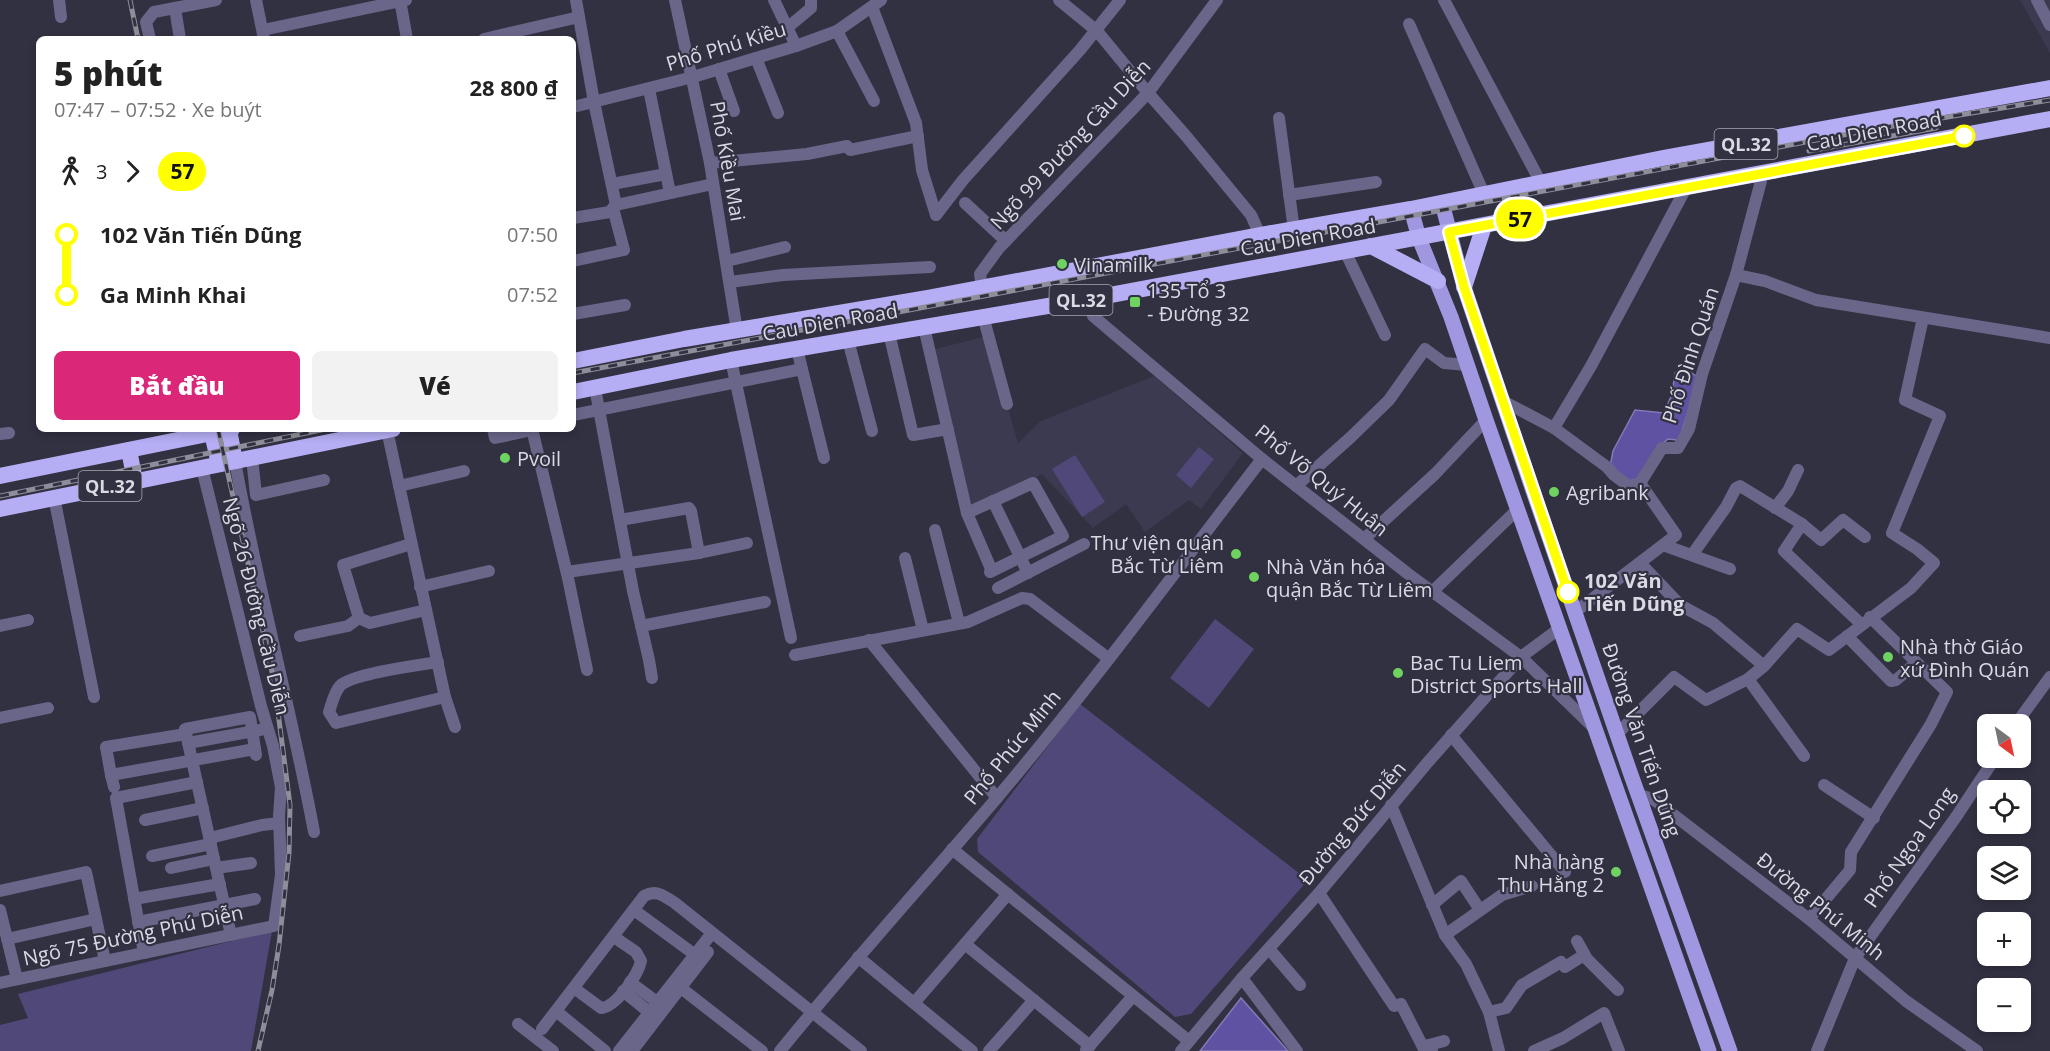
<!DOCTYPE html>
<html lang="vi">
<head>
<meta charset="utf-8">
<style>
	:root { --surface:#fff; --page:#f2f2f2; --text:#222; --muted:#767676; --accent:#db2777 }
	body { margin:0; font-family:"Open Sans",sans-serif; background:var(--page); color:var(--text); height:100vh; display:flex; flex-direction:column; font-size:22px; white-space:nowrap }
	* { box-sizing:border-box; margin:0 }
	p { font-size:20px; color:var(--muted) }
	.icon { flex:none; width:33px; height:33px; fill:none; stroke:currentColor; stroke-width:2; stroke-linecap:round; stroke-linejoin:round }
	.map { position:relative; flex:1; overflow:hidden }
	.sheet { position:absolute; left:36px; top:36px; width:540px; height:396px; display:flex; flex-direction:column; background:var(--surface); border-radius:9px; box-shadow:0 3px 9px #0003 }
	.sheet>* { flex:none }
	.badge { padding:0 12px; border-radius:20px; font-size:21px; line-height:39px }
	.needle { width:39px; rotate:147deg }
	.tools { position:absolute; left:1977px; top:714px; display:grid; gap:12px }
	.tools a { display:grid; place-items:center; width:54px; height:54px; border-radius:9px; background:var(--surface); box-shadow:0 3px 9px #0003; font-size:30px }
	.map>.badge { position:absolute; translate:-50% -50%; box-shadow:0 0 0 3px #fff }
	.legs { display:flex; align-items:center; gap:9px; height:66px; padding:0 18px; font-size:20px }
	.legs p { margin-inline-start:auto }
	.summary { display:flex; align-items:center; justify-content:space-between; height:102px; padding:0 18px }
	h1 { font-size:33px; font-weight:800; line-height:45px }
	.action { display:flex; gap:12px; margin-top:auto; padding:12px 18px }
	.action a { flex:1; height:69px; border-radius:9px; background:var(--accent); color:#fff; font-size:24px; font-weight:800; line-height:69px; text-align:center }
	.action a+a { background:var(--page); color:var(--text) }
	ul { padding:0 18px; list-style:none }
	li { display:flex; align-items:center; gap:21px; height:60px; font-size:22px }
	li i { display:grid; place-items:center; width:9px; height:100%; margin:0 8px; background:currentColor }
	li i::after { content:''; width:15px; height:15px; margin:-8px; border:4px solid; border-radius:50%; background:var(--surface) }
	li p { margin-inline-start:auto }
	li:first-child i { background:linear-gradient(#0000 50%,currentColor 0) }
	li:last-child i { background:linear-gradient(currentColor 50%,#0000 0) }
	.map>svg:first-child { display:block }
</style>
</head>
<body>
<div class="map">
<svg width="2050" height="1051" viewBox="0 0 2050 1051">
	<rect width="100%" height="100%" fill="#323142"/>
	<g fill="#3c3a51">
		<polygon points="2020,0 2050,0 2050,53"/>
		<polygon points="987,336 1018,443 1041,421 1154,376 1243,453 1201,509 1189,500 1145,532 1126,504 1093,528 1042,474 974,508 967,493 932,350"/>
	</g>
	<g fill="#4f4879">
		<polygon points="1199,447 1214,459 1191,488 1176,475"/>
		<polygon points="1075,455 1105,502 1082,517 1052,469"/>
		<polygon points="1215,619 1254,649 1209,708 1170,678"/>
		<polygon points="1080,704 1308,880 1191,1014 1175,1017 978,852 977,839"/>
		<polygon points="272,931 251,1051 0,1051 0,1025 28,1018 18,994"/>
	</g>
	<g fill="#5f52a2" stroke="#847ab6" stroke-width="1.5">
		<polygon points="1680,369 1690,372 1699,378 1680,437 1677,440 1668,439 1657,448 1637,479 1629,481 1610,467 1613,451 1635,410 1664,413 1672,394 1675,373"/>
		<polygon points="1241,998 1288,1051 1200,1051"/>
	</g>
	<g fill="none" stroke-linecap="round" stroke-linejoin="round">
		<g stroke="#6a668a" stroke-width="12">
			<polyline points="59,0 61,17"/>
			<polyline points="256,0 264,39"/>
			<polyline points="400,0 407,39"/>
			<polyline points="675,0 710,163 737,331"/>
			<polyline points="774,0 796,46"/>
			<polyline points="1059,0 1097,31 1148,93 1186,136 1251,215 1260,235"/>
			<polyline points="1444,0 1541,183"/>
			<polyline points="2037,0 2050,25"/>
			<polyline points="872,7 916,123 922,170 936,215"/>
			<polyline points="175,8 180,39"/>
			<polyline points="1409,24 1484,194"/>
			<polyline points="787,28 811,8 811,0"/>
			<polyline points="263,30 406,0"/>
			<polyline points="837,31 874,101"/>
			<polyline points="150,39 146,22 154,12 216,0"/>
			<polyline points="484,39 579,17"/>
			<polyline points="756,58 778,113"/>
			<polyline points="719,69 734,111"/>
			<polyline points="649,89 670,193"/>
			<polyline points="573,107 693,77 796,46 837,31 881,0"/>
			<polyline points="1279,118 1294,230"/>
			<polyline points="710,163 807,154 847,146 850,150 918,136"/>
			<polyline points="612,184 666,174"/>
			<polyline points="1289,195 1376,182"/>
			<polyline points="965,203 1006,241"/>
			<polyline points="616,205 713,184"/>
			<polyline points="936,215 963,180 1080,50 1120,0"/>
			<polyline points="573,218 610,212 613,208"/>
			<polyline points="1345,251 1385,335"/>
			<polyline points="573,261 624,250 613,208 616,205 594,102 576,0"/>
			<polyline points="727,261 785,247"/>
			<polyline points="1736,275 1765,281 1816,300 2050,338"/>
			<polyline points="730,282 783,275 930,267"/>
			<polyline points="982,287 980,274 999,248 1148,93 1217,0"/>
			<polyline points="1089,299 1093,316 1262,459 1407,573 1521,657 1595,729"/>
			<polyline points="573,314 625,305"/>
			<polyline points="983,316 1007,404"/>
			<polyline points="924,327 967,513 992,571"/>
			<polyline points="889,333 913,435 948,429"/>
			<polyline points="848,340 872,431"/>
			<polyline points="797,349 824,458"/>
			<polyline points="731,360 791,638"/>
			<polyline points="595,388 633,591 649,660 652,678"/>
			<polyline points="1503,401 1554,428 1607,467 1614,475 1630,487 1640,483"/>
			<polyline points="573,415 802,369"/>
			<polyline points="1554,428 1591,366 1686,188"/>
			<polyline points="493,429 495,438 532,430"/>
			<polyline points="532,429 568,578 587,670"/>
			<polyline points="387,430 445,697 455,727"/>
			<polyline points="0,434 9,433"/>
			<polyline points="252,458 256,495 324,480"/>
			<path d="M235,461C257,586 291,708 314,832"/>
			<polyline points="399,486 464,471"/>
			<polyline points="1296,486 1351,437 1389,400 1425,349 1444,363 1467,365"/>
			<polyline points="54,497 94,697"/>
			<polyline points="993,501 1028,573"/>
			<polyline points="1775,508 1788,491 1798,470"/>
			<polyline points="967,513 1033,483 1063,536 990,572"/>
			<polyline points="620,520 689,508 691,511 699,553"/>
			<polyline points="935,530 959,623"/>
			<polyline points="1364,539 1435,474 1486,420"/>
			<polyline points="1663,545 1730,569"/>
			<polyline points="1692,555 1726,507 1736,488 1740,486 1802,524"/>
			<polyline points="905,558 923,630"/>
			<polyline points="1640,563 1680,605 1713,623 1764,666"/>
			<polyline points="567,572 699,553 747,543"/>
			<polyline points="420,587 489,571"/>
			<polyline points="998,588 1084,544"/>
			<polyline points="1432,592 1517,510"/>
			<polyline points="1575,612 1676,535 1640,483 1662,448 1678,448 1689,429 1702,374 1736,275 1761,181 1761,174"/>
			<polyline points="359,618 343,565 411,544"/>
			<polyline points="359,618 370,623 426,610"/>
			<polyline points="1861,624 1784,551 1802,524 1821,540 1843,520 1865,537"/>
			<polyline points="0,626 28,620"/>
			<polyline points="641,626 765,602"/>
			<polyline points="300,636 348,626 359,618"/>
			<polyline points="1847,636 1891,681 1896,680 1916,663"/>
			<polyline points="869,640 997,798"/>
			<polyline points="795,655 968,622 1022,598 1030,599 1108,658"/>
			<path d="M438,662C419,665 351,674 340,686C334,693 332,703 329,712L336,723L445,697"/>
			<polyline points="1748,679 1804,756"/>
			<polyline points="0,718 48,708"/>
			<polyline points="2016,724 2050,677"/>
			<polyline points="1617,734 1674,677 1706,700 1748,679 1764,666 1797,629 1829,650 1911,588 1934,563 1917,549 1892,533 1940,416 1905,400 1923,318"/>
			<polyline points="1451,735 1565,872"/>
			<polyline points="188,743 260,730"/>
			<polyline points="111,775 106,747 186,734"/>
			<polyline points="1824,785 1874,818"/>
			<polyline points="114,787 111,775 255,749"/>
			<polyline points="1639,795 1653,799 1809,919 1906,1001 1977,1051"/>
			<polyline points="1391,805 1445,935 1466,964 1489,1012 1499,1051"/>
			<polyline points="145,820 203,808"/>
			<polyline points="210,838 262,825 279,823"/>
			<polyline points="952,849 1189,1041"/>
			<polyline points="152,856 211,844"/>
			<polyline points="171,868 214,859"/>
			<polyline points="216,868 251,863"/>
			<polyline points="0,891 86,872 105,961"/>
			<polyline points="1319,893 1394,1006 1401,1004 1423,1047 1429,1045 1432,1051"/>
			<polyline points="134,899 220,884"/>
			<polyline points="1432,905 1461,881 1480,910"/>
			<polyline points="0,910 17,979"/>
			<polyline points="634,910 694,954"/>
			<polyline points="1809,919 1850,870 1851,852 1931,724 1947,692 1870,617"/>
			<polyline points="138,922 255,899"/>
			<polyline points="231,935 185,729 250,717 256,755"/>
			<polyline points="1445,935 1502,895 1532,886"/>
			<polyline points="7,939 96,919"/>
			<polyline points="1577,941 1587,959 1618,990"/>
			<polyline points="965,944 1090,1046"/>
			<polyline points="1270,950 1300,985"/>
			<polyline points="144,953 116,798 197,782"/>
			<polyline points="858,957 972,1051"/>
			<polyline points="1242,978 1297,1051"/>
			<polyline points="630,982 657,1002"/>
			<polyline points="0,983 274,926 281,875 279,816 281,787 273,746 261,706 202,468"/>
			<path d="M574,988L601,1008C616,1007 638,975 641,961L636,952L614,937"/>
			<polyline points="681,988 762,1051"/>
			<polyline points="623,991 649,1012"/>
			<polyline points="914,1003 1008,894"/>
			<polyline points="556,1011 605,1051"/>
			<polyline points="1489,1012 1506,1008 1522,985 1561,962 1565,967 1584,955"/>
			<polyline points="518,1024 553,1051"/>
			<path d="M542,1029L644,896C656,889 664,896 675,903L861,1051"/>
			<polyline points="1429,1045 1444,1041"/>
			<polyline points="1086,1050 1133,996"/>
			<polyline points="619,1051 712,933"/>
			<polyline points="632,1051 708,952"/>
			<path d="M780,1051C850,965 924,883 996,799C1089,689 1174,573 1262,459"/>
			<polyline points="989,1051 1034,1000"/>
			<polyline points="1181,1051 1242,978 1319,893 1428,762 1521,657 1560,628"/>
			<polyline points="1534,1051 1563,1038 1604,1013 1619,1051"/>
			<polyline points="1817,1051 1855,958 1956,817 1995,758"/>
		</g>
		<g stroke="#a097e1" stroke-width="15">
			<polyline points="1442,203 1464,287 1533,491 1630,772 1730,1051"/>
			<polyline points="1411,209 1419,238 1451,317 1486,420 1709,1051"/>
		</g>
		<g stroke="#b5aef4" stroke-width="16">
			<polyline points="1371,246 1438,281"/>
			<polyline points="1464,287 1484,226"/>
			<polyline points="573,361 684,339 928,298 1260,235 1411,209 1663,158 2050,88"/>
			<polyline points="573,392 731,360 1089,299 2050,119"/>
			<polyline points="229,430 235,461"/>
			<polyline points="212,433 219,464"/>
			<polyline points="129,450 135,481"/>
			<polyline points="0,476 232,429"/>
			<polyline points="0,509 393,429"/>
		</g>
		<defs>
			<g id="rail">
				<polyline points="130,0 138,39"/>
				<polyline points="1809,151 1936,128"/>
				<polyline points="573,373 1875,129 2050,100"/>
				<polyline points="218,429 274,681 290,805 289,853 279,945 272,990 258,1051"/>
				<polyline points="0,496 326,429"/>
			</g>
		</defs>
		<use href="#rail" stroke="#8e8d9a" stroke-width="5"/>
		<use href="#rail" stroke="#323142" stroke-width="3" stroke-dasharray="9" stroke-linecap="butt"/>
	</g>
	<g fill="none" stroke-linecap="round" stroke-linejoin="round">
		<defs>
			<polyline id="line-1" points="1568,592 1464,287 1449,232 1964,136"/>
		</defs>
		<use href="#line-1" stroke="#fff" stroke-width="14"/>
		<use href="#line-1" stroke="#ff0" stroke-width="9"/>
	</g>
	<g fill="#fff" stroke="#ff0" stroke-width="3">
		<circle cx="1964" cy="136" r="10"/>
		<circle cx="1568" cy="592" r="10"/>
	</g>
	<g fill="#6ed360" stroke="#323142" stroke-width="2">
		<circle cx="1062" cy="264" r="6"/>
		<rect x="1129" y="296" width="12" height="12" rx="3"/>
		<circle cx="505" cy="458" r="6"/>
		<circle cx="1554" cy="492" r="6"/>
		<circle cx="1236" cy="554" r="6"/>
		<circle cx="1254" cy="577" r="6"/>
		<circle cx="1888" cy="657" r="6"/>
		<circle cx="1398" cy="673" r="6"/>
		<circle cx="1616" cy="872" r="6"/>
	</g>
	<g text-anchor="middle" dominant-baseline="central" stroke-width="4.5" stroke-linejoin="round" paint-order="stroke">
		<g fill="#323142" stroke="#a8a7b3" stroke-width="1.5">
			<rect x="1714.5" y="129" width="63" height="30" rx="4.5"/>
			<rect x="1049.5" y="285" width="63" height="30" rx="4.5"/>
			<rect x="78.5" y="471" width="63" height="30" rx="4.5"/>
		</g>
		<g font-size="18" font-weight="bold" fill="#dad9e4">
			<text x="1746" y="144">QL.32</text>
			<text x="1081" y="300">QL.32</text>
			<text x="110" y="486">QL.32</text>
		</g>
		<g font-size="20" fill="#dad9e4" stroke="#323142">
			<text transform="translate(726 46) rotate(-17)">Phố Phú Kiều</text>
			<text transform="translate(1874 131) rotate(-11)">Cau Dien Road</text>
			<text transform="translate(1070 144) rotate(-47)">Ngõ 99 Đường Cầu Diễn</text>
			<text transform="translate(728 161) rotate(80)">Phố Kiều Mai</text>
			<text transform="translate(1308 237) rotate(-10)">Cau Dien Road</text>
			<text transform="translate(830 322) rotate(-10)">Cau Dien Road</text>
			<text transform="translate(1690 355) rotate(-72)">Phố Đình Quán</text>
			<text transform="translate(1322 480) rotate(39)">Phố Võ Quý Huân</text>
			<text transform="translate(257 606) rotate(76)">Ngõ 26 Đường Cầu Diễn</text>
			<text transform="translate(1642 740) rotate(71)">Đường Văn Tiến Dũng</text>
			<text transform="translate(1012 747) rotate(-51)">Phố Phúc Minh</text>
			<text transform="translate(1352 823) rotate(-50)">Đường Đức Diễn</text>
			<text transform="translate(1909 847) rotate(-55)">Phố Ngọa Long</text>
			<text transform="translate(1821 906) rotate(39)">Đường Phú Minh</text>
			<text transform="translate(133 935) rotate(-12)">Ngõ 75 Đường Phú Diễn</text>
		</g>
		<g font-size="20" fill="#dad9e4" stroke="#323142" text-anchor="start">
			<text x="1074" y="264">Vinamilk</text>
			<text x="1147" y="290">135 Tổ 3<tspan x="1147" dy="23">- Đường 32</tspan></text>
			<text x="517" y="458">Pvoil</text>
			<text x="1566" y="492">Agribank</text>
			<text x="1224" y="542" text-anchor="end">Thư viện quận<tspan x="1224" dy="23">Bắc Từ Liêm</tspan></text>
			<text x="1266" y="566">Nhà Văn hóa<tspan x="1266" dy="23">quận Bắc Từ Liêm</tspan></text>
			<text x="1900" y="646">Nhà thờ Giáo<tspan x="1900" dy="23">xứ Đình Quán</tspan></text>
			<text x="1410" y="662">Bac Tu Liem<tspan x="1410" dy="23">District Sports Hall</tspan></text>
			<text x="1604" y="861" text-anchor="end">Nhà hàng<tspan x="1604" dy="23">Thu Hằng 2</tspan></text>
		</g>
		<g font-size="20" font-weight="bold" fill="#dad9e4" stroke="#323142" text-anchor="start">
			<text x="1584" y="580">102 Văn<tspan x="1584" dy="23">Tiến Dũng</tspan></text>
		</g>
	</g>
</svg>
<div class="tools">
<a><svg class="needle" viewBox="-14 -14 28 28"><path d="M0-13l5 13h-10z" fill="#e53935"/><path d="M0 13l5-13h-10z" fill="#767676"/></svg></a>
<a><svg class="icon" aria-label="locate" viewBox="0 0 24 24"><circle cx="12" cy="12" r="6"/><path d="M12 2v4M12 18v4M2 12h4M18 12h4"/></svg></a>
<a><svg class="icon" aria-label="layers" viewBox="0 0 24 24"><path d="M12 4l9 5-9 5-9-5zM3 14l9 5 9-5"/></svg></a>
<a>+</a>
<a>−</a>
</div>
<b class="badge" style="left:1520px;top:219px;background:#ff0;color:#111">57</b>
<section class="sheet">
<div class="summary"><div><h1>5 phút</h1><p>07:47 – 07:52 · Xe buýt</p></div><b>28 800 ₫</b></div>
<div class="legs"><svg class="icon" aria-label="walk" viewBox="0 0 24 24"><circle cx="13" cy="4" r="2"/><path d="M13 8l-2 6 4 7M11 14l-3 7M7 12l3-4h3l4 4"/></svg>3<svg class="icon" aria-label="forward" viewBox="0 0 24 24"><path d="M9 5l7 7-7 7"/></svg><b class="badge" style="background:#ff0;color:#111">57</b></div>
<ul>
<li><i style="color:#ff0"></i><b>102 Văn Tiến Dũng</b><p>07:50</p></li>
<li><i style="color:#ff0"></i><b>Ga Minh Khai</b><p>07:52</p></li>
</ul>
<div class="action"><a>Bắt đầu</a><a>Vé</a></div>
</section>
</div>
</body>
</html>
